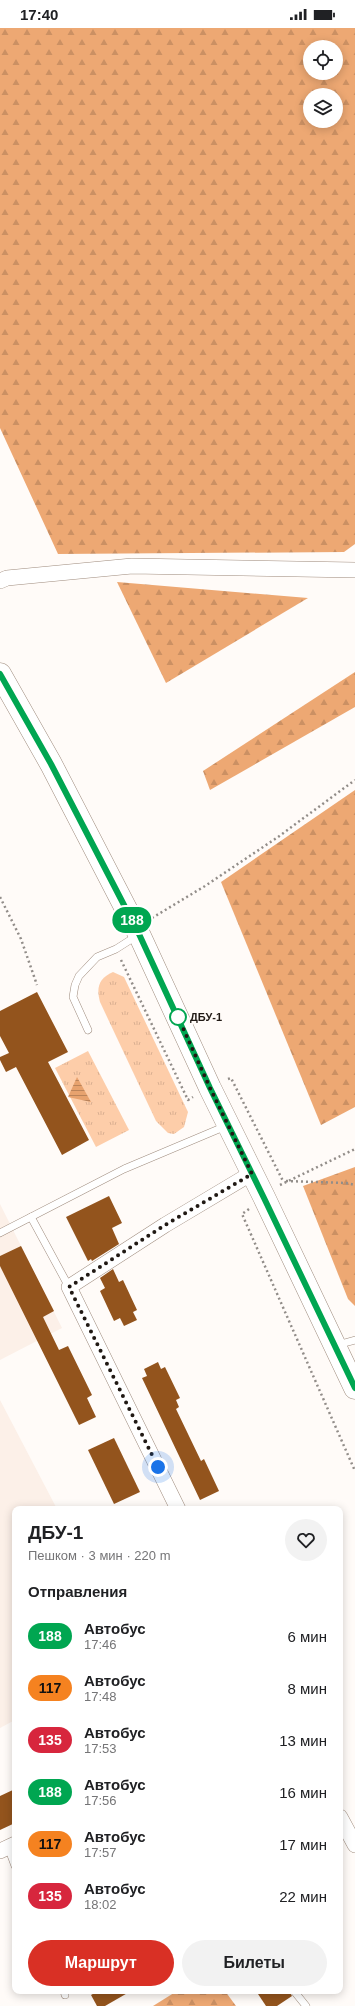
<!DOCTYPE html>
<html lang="ru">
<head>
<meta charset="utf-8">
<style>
	:root { --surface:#fff; --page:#f2f2f2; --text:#202124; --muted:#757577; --accent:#d93025 }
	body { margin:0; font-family:Arial,sans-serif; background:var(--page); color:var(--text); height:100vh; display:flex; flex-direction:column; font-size:15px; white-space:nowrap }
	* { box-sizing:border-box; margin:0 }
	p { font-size:13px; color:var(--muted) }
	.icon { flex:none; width:22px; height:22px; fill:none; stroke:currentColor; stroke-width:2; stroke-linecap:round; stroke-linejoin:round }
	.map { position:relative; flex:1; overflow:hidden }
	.details { position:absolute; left:12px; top:1478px; width:331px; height:488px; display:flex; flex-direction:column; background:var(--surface); border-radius:8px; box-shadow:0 2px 10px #0003 }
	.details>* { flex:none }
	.badge { padding:0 8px; border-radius:13px; font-size:14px; line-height:26px }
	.buttons { position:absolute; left:303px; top:12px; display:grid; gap:8px }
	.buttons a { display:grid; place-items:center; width:40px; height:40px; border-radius:50%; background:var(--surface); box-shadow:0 2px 10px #0003; font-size:20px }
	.you { position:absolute; width:20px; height:20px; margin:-10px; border:3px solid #fff; border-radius:50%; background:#1a73e8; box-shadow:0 0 0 6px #1a73e833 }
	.map>.badge { position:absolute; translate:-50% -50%; box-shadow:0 0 0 2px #fff }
	h2 { padding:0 16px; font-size:15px; line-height:36px }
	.round { display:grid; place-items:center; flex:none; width:42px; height:42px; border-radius:21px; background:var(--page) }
	.overview { display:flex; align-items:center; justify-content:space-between; height:68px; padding:0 16px }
	h1 { font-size:19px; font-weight:600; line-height:30px }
	.button { display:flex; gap:8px; margin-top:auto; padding:8px 16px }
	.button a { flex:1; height:46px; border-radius:24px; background:var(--accent); color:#fff; font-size:16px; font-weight:600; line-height:46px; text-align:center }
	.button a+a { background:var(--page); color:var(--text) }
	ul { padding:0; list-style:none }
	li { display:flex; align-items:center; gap:12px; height:52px; padding:0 16px }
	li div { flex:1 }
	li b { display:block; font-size:15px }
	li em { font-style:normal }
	li .badge { min-width:44px; font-weight:700; text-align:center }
	.status { display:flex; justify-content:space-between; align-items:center; height:28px; padding:0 20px; background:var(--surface); direction:ltr }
	.status svg { height:11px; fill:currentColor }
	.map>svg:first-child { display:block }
</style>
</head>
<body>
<div class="status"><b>17:40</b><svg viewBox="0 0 49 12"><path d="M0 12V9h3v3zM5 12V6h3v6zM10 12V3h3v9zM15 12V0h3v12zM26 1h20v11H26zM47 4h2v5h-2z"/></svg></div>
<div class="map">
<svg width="355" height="1978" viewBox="0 0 355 1978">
	<defs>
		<pattern id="grass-tufts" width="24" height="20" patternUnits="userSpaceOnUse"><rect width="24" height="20" fill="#fdcda9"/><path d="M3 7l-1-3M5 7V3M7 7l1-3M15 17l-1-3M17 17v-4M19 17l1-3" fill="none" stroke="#d9af91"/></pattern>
		<pattern id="forest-firs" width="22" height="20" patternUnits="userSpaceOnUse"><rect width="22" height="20" fill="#eda873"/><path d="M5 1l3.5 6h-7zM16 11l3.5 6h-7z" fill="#cb9063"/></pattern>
		<pattern id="water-rules" width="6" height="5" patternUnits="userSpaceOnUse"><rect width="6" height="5" fill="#e7a26e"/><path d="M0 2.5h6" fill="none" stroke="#bb8359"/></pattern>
	</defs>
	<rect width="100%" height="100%" fill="#fffbf8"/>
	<g fill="#fcf0e8">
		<polygon points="0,1176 62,1300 0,1332"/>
		<polygon points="0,1372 57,1481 15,1481 15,1692 0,1700"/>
	</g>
	<g fill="url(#grass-tufts)">
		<path d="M113,944L124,949L188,1084L184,1099L174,1106L168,1105L156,1093L100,974C96,959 99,950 113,944Z"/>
		<polygon points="88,1023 129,1102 96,1119 55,1040"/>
	</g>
	<g fill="url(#forest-firs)" fill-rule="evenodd">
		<path d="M0,0H355V516L344,524L58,526L0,400ZM310,19H336V45H310ZM310,67H336V93H310Z"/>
		<polygon points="117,554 308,570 166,655"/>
		<polygon points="355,644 355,679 210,762 203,743"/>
		<polygon points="355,762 355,1079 321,1097 221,854"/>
		<polygon points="355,1139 355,1278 348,1271 303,1158"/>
		<polygon points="177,1963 225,1963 236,1978 153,1978"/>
	</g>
	<polygon fill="url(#water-rules)" points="77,1049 91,1074 68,1069"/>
	<g fill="#93541d">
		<polygon points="37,964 68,1024 48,1034 89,1112 62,1127 16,1039 6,1044 0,1032 0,1029 9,1025 0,1008 0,983"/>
		<polygon points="109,1168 122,1195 112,1200 119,1216 92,1233 91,1231 88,1233 66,1189"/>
		<polygon points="21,1218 54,1283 43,1289 59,1322 68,1318 92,1367 87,1370 96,1389 79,1397 0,1238 0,1228"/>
		<polygon points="113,1241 119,1254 123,1252 137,1282 133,1284 137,1292 124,1298 120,1290 114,1293 100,1263 105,1260 100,1250"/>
		<polygon points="158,1334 161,1341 165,1339 180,1370 176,1372 179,1379 176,1381 201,1433 204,1431 219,1463 200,1472 142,1350 147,1348 144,1341"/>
		<polygon points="114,1410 140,1464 114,1476 88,1422"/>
		<polygon points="15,1761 15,1795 0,1802 0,1768"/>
		<polygon points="98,1963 131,1963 105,1978 97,1978 91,1967"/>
		<polygon points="256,1963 289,1963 292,1968 277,1978 266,1978"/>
	</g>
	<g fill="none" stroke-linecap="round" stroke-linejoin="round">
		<defs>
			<g id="service">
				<polyline points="88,1002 73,969 75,957 79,948 97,929 116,921 138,907"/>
				<polyline points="31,1189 69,1259"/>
				<polyline points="0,1205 124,1141 226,1098"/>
				<polyline points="337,1317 355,1312"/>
				<polyline points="8,1819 15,1838"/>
				<polyline points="64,1963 65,1967"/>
				<polyline points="294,1963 306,1978"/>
			</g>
			<g id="minor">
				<polyline points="0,553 7,550 132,538 355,542"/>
				<polyline points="178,1481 69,1259 165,1197 252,1145"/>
				<polyline points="340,1789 355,1817"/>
				<polyline points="0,1823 15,1816"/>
			</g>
			<polyline id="primary" points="0,646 51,736 139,906 210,1060 264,1169 355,1360"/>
		</defs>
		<use href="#service" stroke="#9f8c7e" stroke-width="8"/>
		<use href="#minor" stroke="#9f8c7e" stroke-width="16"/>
		<use href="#primary" stroke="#9f8c7e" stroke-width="23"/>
		<g stroke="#928d89" stroke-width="2.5" stroke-dasharray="2 3" stroke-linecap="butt">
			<polyline points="0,869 21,911 37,957"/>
			<polyline points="152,890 205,858 278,809 355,752"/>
			<polyline points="121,932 188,1072 193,1069"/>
			<polyline points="228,1051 231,1050 283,1153"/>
			<polyline points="286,1153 346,1155 355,1157"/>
			<polyline points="280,1157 355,1121"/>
			<polyline points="249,1181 242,1186 355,1443"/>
		</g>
		<use href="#service" stroke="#fff" stroke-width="7"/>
		<use href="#minor" stroke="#fff" stroke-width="15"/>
		<use href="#primary" stroke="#fff" stroke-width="22"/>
	</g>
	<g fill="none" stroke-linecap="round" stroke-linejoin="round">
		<defs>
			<polyline id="line" points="0,646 51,736 139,906 210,1060 264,1170 355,1360"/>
		</defs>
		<use href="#line" stroke="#fff" stroke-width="9"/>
		<use href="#line" stroke="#00a651" stroke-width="6"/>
		<polyline stroke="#201914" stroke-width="4" stroke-dasharray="0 7.2" points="158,1439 69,1259 165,1197 252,1146 210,1060 178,989"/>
	</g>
	<circle fill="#fff" stroke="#00a651" stroke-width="2" cx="178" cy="989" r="8"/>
	<g text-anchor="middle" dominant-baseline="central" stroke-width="4" stroke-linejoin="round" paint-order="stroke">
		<g font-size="11" font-weight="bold" fill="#201914" stroke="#fffbf8" text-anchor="start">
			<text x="190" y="989">ДБУ-1</text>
		</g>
	</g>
</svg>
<div class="buttons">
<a><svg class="icon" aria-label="locate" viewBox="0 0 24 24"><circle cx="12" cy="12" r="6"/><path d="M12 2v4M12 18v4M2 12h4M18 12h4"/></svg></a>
<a><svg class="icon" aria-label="layers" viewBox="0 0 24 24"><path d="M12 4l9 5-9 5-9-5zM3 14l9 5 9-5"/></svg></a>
</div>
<div class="you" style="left:158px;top:1439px"></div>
<b class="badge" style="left:132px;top:892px;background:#00a651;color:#fff">188</b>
<section class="details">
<div class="overview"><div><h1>ДБУ-1</h1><p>Пешком · 3 мин · 220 m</p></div><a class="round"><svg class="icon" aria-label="heart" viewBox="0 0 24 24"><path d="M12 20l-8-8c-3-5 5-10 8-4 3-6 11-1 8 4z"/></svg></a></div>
<h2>Отправления</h2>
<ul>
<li><span class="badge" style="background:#00a651;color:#fff">188</span><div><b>Автобус</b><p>17:46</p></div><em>6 мин</em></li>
<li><span class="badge" style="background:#f58220;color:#111">117</span><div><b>Автобус</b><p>17:48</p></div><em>8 мин</em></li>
<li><span class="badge" style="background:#d7263d;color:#fff">135</span><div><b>Автобус</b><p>17:53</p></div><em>13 мин</em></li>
<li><span class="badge" style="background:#00a651;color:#fff">188</span><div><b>Автобус</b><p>17:56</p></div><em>16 мин</em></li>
<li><span class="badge" style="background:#f58220;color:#111">117</span><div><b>Автобус</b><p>17:57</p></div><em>17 мин</em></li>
<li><span class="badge" style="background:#d7263d;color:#fff">135</span><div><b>Автобус</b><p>18:02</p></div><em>22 мин</em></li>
</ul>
<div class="button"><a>Маршрут</a><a>Билеты</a></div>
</section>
</div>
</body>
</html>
